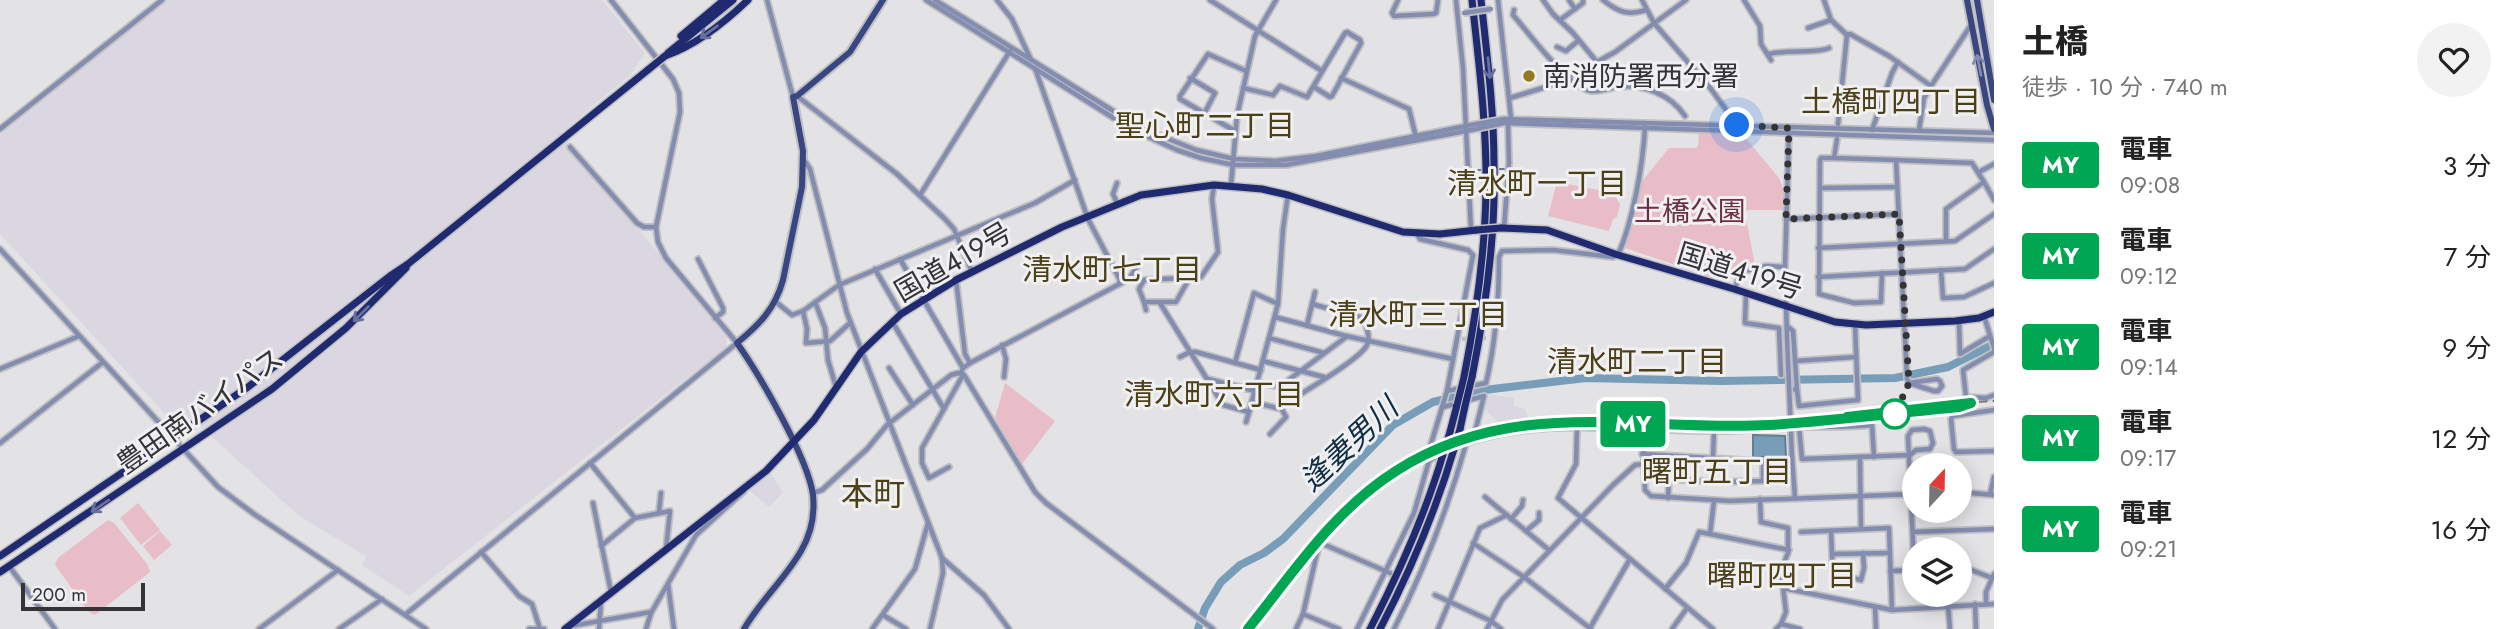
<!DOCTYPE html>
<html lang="ja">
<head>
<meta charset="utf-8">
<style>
	:root { --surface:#fff; --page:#f2f2f2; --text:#222; --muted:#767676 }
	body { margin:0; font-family:Jost,"Noto Sans JP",sans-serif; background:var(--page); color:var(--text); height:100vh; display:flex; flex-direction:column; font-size:26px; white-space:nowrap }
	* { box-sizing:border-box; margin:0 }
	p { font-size:23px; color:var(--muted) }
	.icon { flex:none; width:38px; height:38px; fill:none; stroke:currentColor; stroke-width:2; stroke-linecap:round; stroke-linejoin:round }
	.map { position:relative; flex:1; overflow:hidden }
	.details { display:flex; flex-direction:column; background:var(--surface); width:525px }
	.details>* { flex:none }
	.badge { padding:0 14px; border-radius:5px; font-size:24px; line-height:46px }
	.needle { width:46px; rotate:22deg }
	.controls { position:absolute; left:1902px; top:453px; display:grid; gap:14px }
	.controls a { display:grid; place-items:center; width:70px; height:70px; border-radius:50%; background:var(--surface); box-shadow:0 4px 18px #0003; font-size:35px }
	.scale { position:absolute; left:21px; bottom:18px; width:124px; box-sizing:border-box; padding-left:7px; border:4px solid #343335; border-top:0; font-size:19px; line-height:24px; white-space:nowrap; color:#343335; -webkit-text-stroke:5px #f0eff2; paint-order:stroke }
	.you { position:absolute; width:35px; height:35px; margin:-18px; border:5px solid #fff; border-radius:50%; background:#1a73e8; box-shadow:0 0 0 10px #1a73e833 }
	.map>.badge { position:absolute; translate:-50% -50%; box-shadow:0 0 0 4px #fff }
	.round { display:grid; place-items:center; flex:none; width:74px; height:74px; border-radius:37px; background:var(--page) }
	.summary { display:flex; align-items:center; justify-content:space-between; height:119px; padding:0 28px }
	h1 { font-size:33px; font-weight:800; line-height:52px }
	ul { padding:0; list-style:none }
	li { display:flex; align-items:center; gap:21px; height:91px; padding:0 28px }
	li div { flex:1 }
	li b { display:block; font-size:26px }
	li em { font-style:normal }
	li .badge { min-width:77px; font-weight:700; text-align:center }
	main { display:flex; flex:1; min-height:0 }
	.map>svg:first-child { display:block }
</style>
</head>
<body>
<main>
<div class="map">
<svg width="1994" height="629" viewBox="0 0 1994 629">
	<rect width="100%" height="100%" fill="#e3e2e5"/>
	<g fill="#dbd7e1">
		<polygon points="167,0 602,0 645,53 630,75 561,133 727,338 726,347 409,596 362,565 366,556 299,516 191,418 176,426 0,234 0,135"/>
		<polygon points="1488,394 1514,398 1514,406 1525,409 1529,420 1499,424 1484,408"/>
		<polygon points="771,473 783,493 769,507 749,490"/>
	</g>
	<g fill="#e8bdc7">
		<polygon points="1699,132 1738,133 1743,135 1779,178 1784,191 1783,210 1748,210 1745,213 1754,260 1752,266 1708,276 1625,248 1639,185 1669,148 1696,148 1698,146"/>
		<polygon points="1557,182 1614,193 1620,205 1617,217 1613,219 1609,231 1548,216"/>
		<polygon points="1005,383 1055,421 1022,464 995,418"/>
		<polygon points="138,503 160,530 141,545 120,518"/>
		<polygon points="108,520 114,523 148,565 150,572 95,615 89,612 55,565 58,558"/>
		<polygon points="160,531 172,545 154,560 143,546"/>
	</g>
	<polygon fill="#779db9" stroke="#637d91" stroke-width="2" points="1753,435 1785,436 1786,457 1753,457"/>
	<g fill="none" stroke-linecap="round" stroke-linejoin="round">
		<g stroke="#637d91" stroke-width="2">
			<polyline points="1497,169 1506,169"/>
			<polyline points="1471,170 1484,170"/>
		</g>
		<polyline stroke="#779db9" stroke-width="8" points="1198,629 1205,608 1221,582 1240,565 1264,553 1283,539 1393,425 1433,402 1484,390 1586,378 1720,381 1895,378 1948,367 1994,344"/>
		<g stroke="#c0bfc2" stroke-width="4.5" stroke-dasharray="4.5 2" stroke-linecap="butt">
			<polyline points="1462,339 1487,338"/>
			<polyline points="1394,575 1410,583"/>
		</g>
		<defs>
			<g id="minor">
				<polyline points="767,0 793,97"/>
				<polyline points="926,0 1131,129 1177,150 1201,158 1234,165 1286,165 1471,130"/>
				<polyline points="935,0 1139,127 1196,150 1234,159 1275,161 1316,156 1471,125"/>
				<polyline points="997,0 1012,19 1031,60"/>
				<polyline points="1210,0 1322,71"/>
				<polyline points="1398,0 1392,13 1394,16 1433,14 1436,13 1438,0"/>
				<polyline points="1456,0 1463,68 1471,230"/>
				<polyline points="1498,0 1511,118"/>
				<polyline points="1543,0 1553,14 1573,33 1597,62"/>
				<polyline points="1569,0 1575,9"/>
				<path d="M1603,0C1618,12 1628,16 1646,10"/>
				<polyline points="1642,0 1654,23 1711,89 1737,125"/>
				<polyline points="1744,0 1760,26 1761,44 1771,60"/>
				<polyline points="1824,0 1831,20 1847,35 1850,34 1889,56 1931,86 1971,25"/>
				<path d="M1514,10L1513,15C1529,33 1569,88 1591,91C1599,92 1610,88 1618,87C1643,83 1671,95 1685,116"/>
				<polyline points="1560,20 1583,3 1583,0"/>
				<polyline points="1808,28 1831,20"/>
				<polyline points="1557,47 1566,51 1578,41"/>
				<path d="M1769,54C1787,49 1817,54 1829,48"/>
				<polyline points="1035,68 1088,219 1120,280 1119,284"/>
				<polyline points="1190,78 1215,93 1204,114"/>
				<polyline points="1341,78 1409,109 1416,137"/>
				<polyline points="1243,88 1273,95 1280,86 1307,97 1345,33 1347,32 1360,40 1361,43 1332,96 1330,97 1314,87"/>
				<polyline points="797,96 897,174 945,219 954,229 972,272"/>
				<polyline points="1510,98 1546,87 1597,62 1615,52 1686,0"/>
				<polyline points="1504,119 1994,133"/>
				<polyline points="1504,123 1994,140"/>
				<polyline points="1838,124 1847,35"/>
				<polyline points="0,129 162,0"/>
				<polyline points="1872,130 1892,73 1898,62"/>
				<polyline points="1919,130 1924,98 1931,86"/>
				<polyline points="1235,131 1180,99 1180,96 1208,54 1246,71"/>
				<polyline points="1837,139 1834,158 1896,160 1907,379 1909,383 1937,379 1940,381 1942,386 1938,391 1934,391 1909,383"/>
				<polyline points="570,147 637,223 644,227 656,227"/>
				<polyline points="1834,158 1821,158 1820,160 1819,294 1854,303 1881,302 1882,273"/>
				<polyline points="804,160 810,169 847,313 942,558 943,573 930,629"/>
				<polyline points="1896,160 1972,163 1984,182"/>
				<polyline points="1979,172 1994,164"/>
				<polyline points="1231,185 1237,116 1255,36 1276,0"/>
				<polyline points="1820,188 1897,187"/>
				<polyline points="920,195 1010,51"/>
				<polyline points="1117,203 1113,194 1117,183"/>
				<polyline points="1786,219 1899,214"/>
				<polyline points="1504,228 1509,162 1508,124"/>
				<polyline points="1417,234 1420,239 1468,250 1473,255 1447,391 1431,444"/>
				<polyline points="1946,241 1946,209 1984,182 1994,200"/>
				<polyline points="1818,248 1955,241 1994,214"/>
				<polyline points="0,249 218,487 254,514 426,629"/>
				<polyline points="698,259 723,308 723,312 715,318"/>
				<polyline points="900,259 963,368"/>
				<polyline points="875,269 901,314"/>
				<polyline points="1941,270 1943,298 1964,297 1994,283"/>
				<polyline points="1818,277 1965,269 1994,249"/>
				<polyline points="1189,279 1176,302 1144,302 1139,289 1144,280 1201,277 1218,252 1212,199 1214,186"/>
				<polyline points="956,280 965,354 970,363"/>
				<polyline points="1735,289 1740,272 1766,266 1785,267"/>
				<polyline points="1746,293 1745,323 1779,328 1781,375"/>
				<polyline points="776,302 792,315 803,311 839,285 1035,203 1075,180"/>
				<polyline points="815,302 825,328 828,360 836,387"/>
				<polyline points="1144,302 1146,310"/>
				<polyline points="1160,303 1223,405 1249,412 1278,304 1283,229 1288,195"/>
				<polyline points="803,311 807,329 806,343 830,341 850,323"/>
				<polyline points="1984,316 1994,348"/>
				<polyline points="1275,317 1346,336 1453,359"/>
				<polyline points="1959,321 1960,354 1990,336"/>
				<polyline points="893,323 944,409"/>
				<polyline points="1307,325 1315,292"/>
				<polyline points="1787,326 1793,331 1797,390"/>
				<polyline points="1269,338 1324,353"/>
				<polyline points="1787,338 1785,267 1789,132"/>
				<polyline points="1002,345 1006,359 1004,377"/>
				<polyline points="1994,352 1963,370 1966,397 1986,398 1994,395"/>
				<polyline points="1180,357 1190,352 1196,352 1261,370"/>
				<polyline points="1263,361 1324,377"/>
				<polyline points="1795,361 1856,357"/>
				<polyline points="1235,363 1254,293 1278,304"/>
				<polyline points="889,368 913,405"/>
				<polyline points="0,369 79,336"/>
				<polyline points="961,373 963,368 970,363 1129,279 1139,263"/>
				<polyline points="1208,379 1255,391"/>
				<polyline points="1257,382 1280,387"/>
				<polyline points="1791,389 1797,390 1799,406 1858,400 1855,325"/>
				<path d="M1447,391L1486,383C1496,341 1499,300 1499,257L1502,251L1553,250L1613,257L1618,255C1633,221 1643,165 1645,127"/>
				<path d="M1252,402L1277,408C1293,399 1361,359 1367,345C1371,337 1366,326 1363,318L1312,304"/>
				<polyline points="1443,407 1484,396 1476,428"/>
				<polyline points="1994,410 1953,416 1951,419 1954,449 1956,452 1994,451"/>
				<polyline points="1246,422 1249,412"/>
				<polyline points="1799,427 1802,459 1910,455 1916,450 1930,449 1933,443 1930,431 1924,429 1912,430 1908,436 1914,565"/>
				<polyline points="1577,428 1576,464 1558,498 1713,629"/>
				<polyline points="1643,429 1645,490 1651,496 1730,501 1914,494"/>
				<polyline points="1270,434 1286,417 1280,406 1282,385 1346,337"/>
				<polyline points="0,443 103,362"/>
				<path d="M1459,446C1533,416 1634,431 1713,431C1741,432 1770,427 1798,427C1823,426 1847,428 1872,425L1874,457"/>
				<polyline points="1642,454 1792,463"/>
				<polyline points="1792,457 1795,498"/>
				<polyline points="1713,458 1714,431"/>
				<polyline points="1860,458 1861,529"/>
				<polyline points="590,463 635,518 670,511 666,549"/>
				<polyline points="949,467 929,478 922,463 922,448 963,375"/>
				<polyline points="1669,479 1671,456"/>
				<polyline points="1960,492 1994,495"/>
				<polyline points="813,493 822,490 867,449 887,425 951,375 958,373 964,375 1035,492 1046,503 1213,629"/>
				<polyline points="1990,494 1994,477"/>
				<polyline points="1485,497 1549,550"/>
				<polyline points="1668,498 1669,479 1719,482 1763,481 1763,463"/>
				<polyline points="1760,499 1761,522 1788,528 1788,553 1781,570 1786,612 1781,624 1776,629"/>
				<polyline points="1714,501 1710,534 1789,550"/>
				<polyline points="593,503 611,592"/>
				<polyline points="659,512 661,493"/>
				<polyline points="1511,519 1522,506 1523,500"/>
				<polyline points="1526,531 1539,520 1539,513"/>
				<polyline points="1831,531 1832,554 1889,553"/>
				<polyline points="1801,532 1889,528 1892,610"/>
				<polyline points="1913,532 1994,529"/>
				<polyline points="1473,543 1524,577 1591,629"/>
				<polyline points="601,546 635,518"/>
				<polyline points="481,552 519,596 532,604 540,629"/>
				<polyline points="1832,554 1833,573 1861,580 1864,568 1863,553"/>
				<polyline points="942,558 984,595 1009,629"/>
				<polyline points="9,566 55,629"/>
				<polyline points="1960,569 1969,569 1992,578"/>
				<polyline points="1890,571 1914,570"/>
				<polyline points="668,584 674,629"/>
				<polyline points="1783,588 1892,610 1994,604"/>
				<polyline points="1665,589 1686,563 1699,532 1710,534"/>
				<polyline points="1435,595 1491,621 1501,629"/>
				<polyline points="1975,604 1976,629"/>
				<polyline points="1986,604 1986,592 1994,574"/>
				<polyline points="1948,605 1950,629"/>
				<polyline points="1875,607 1876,629"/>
				<polyline points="406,614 737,343 666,258 658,242 656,227 680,112 679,93 673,79 611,0"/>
				<polyline points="1303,614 1339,629"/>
				<polyline points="883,615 906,629"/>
				<polyline points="1781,624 1800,629"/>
				<polyline points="571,626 651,612"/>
				<polyline points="1590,628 1630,559"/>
				<polyline points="259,629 338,570"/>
				<polyline points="339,629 382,599"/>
				<polyline points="529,629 544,629"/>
				<polyline points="599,629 601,601"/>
				<polyline points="646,629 651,613 696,535 744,491"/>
				<polyline points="872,629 915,569 928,523"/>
				<polyline points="1296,629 1303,614 1319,544 1323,544 1390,573"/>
				<polyline points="1357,629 1414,513 1429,461 1436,456"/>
				<path d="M1394,629C1424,570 1448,508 1466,444"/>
				<polyline points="1438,629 1480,528 1507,515"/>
				<polyline points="1487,629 1502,600 1613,485 1635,465 1643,464"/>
				<polyline points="1672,629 1687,608"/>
			</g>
			<g id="major">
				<polyline points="1967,0 1987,105 1994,129"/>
				<polyline points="1977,0 1994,100"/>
				<path d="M744,629C760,601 785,579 801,551C811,534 815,515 813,495C808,458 759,374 737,343C759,325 775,309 783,280L802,187L803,151L793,97L797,96L850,52L883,0"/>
			</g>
			<g id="highway">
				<polyline points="681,36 724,0"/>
				<polyline points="668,53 733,0"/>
				<path d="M665,56C697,45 724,23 748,0"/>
				<polyline points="1501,228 1547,230 1618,255 1734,289 1835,322 1866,325 1955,321 1979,318 1994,312"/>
				<path d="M1464,377C1476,316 1485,254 1486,191C1487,127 1479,64 1472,0"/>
				<path d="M1472,377C1486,307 1496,236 1494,165C1494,110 1487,55 1481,0"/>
				<polyline points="1460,429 1465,406"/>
				<polyline points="1450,432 1457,405"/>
				<polyline points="0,556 248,387 390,276 408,264 649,69"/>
				<polyline points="0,572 272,389 346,328 406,268"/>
				<polyline points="565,629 766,471 814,420 861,352 901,314 956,280 1062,227 1141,195 1214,185 1262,189 1288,195 1403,232 1440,234 1477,230"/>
				<path d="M1370,629C1400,571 1426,513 1444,451"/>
				<path d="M1380,629C1411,570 1436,510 1455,446"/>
			</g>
		</defs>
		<use href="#minor" stroke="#c0bfc2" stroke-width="8"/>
		<use href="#major" stroke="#c0bfc2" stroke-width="10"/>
		<use href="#highway" stroke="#c0bfc2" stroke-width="10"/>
		<use href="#minor" stroke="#838db0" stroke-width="4.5"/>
		<use href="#major" stroke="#384682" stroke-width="6"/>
		<use href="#highway" stroke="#202a70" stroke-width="7"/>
		<path stroke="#7a797b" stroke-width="2" stroke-dasharray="10 5" stroke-linecap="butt" d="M1248,629C1280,589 1309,545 1345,510C1409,449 1495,420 1582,421C1637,421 1691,427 1746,425C1829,423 1911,405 1994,401"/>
		<defs>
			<g id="minor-bridge">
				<polyline points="1464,13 1491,9"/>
				<polyline points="1471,125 1504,119"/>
				<polyline points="1471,130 1504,123"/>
				<polyline points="1787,338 1792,457"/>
			</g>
			<g id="highway-bridge">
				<polyline points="649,69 665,56"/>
				<polyline points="1477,230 1501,228"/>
				<polyline points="1457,405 1464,377"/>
				<polyline points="1465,406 1472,377"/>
				<polyline points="1455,446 1460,429"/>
				<polyline points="1444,451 1450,432"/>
			</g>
		</defs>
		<use href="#minor-bridge" stroke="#c0bfc2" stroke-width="8" stroke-linecap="butt"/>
		<use href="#highway-bridge" stroke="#c0bfc2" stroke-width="10" stroke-linecap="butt"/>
		<use href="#minor-bridge" stroke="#838db0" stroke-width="4.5"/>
		<use href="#highway-bridge" stroke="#202a70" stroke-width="7"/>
	</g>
	<defs><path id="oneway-shaft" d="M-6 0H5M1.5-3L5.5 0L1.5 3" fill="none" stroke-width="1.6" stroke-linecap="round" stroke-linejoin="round" transform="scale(1.75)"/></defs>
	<g stroke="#696f9e">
		<use href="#oneway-shaft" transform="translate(709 32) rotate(144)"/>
		<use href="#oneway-shaft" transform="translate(1489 68) rotate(84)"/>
		<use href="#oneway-shaft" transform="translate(361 314) rotate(135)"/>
		<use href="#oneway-shaft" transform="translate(100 506) rotate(146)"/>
	</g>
	<use stroke="#828aaf" href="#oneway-shaft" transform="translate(1979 65) rotate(-101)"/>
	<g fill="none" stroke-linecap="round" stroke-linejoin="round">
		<defs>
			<path id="line" d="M1248,629C1293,573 1334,510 1396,471C1515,395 1638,432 1769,425C1832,421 1896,413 1959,407L1971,403L1847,417"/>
		</defs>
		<use href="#line" stroke="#fff" stroke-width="16"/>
		<use href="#line" stroke="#00a651" stroke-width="10"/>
		<polyline stroke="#343335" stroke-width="7" stroke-dasharray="0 12.6" points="1737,125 1789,128 1786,219 1899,214 1909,383 1895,414"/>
	</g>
	<circle fill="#937a21" stroke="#f0eff2" stroke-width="2.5" cx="1529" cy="76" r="7"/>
	<circle fill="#fff" stroke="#00a651" stroke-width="3.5" cx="1895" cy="414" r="14"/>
	<g text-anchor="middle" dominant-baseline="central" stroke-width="6" stroke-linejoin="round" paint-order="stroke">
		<g font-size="28" fill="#343335" stroke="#f0eff2" text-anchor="start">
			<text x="1543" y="76">南消防署西分署</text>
		</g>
		<g font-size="28" fill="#6c2f42" stroke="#f0eff2">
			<text x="1690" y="211">土橋公園</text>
		</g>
		<g font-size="28" fill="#343335" stroke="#f0eff2">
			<text transform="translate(953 262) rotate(-30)">国道419号</text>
			<text transform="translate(1740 271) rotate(17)">国道419号</text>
			<text transform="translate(200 411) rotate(-35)">豊田南バイパス</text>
		</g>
		<g font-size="30" fill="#4c4017" stroke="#f0eff2">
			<text x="1891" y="101">土橋町四丁目</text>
			<text x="1205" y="125">聖心町二丁目</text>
			<text x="1537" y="183">清水町一丁目</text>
			<text x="1112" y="269">清水町七丁目</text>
			<text x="1418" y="314">清水町三丁目</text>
			<text x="1637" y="361">清水町二丁目</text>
			<text x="1214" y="394">清水町六丁目</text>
			<text x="1717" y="471">曙町五丁目</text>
			<text x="1782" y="575">曙町四丁目</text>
		</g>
		<g font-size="30" font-style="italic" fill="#0d2d43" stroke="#f0eff2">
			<text transform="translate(1349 444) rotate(-43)">逢妻男川</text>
		</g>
		<g font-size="32" fill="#4c4017" stroke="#f0eff2">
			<text x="873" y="494">本町</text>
		</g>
	</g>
</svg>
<div class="controls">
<a><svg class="needle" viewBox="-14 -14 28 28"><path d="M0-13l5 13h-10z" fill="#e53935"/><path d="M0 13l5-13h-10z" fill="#767676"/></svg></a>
<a><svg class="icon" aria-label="layers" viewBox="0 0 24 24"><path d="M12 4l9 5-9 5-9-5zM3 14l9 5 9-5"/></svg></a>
</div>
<div class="scale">200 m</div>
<div class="you" style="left:1737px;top:125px"></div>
<b class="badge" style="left:1633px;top:424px;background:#00a651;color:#fff">MY</b>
</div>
<section class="details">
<div class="summary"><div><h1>土橋</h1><p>徒歩 · 10 分 · 740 m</p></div><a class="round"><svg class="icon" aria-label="heart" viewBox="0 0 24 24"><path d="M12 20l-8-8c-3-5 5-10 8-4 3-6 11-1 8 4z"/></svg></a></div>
<ul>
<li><span class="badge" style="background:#00a651;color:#fff">MY</span><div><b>電車</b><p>09:08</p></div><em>3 分</em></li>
<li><span class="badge" style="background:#00a651;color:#fff">MY</span><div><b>電車</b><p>09:12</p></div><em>7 分</em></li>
<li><span class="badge" style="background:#00a651;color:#fff">MY</span><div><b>電車</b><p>09:14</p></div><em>9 分</em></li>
<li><span class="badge" style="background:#00a651;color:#fff">MY</span><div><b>電車</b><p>09:17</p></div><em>12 分</em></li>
<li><span class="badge" style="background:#00a651;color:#fff">MY</span><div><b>電車</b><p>09:21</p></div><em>16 分</em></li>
</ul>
</section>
</main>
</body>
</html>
